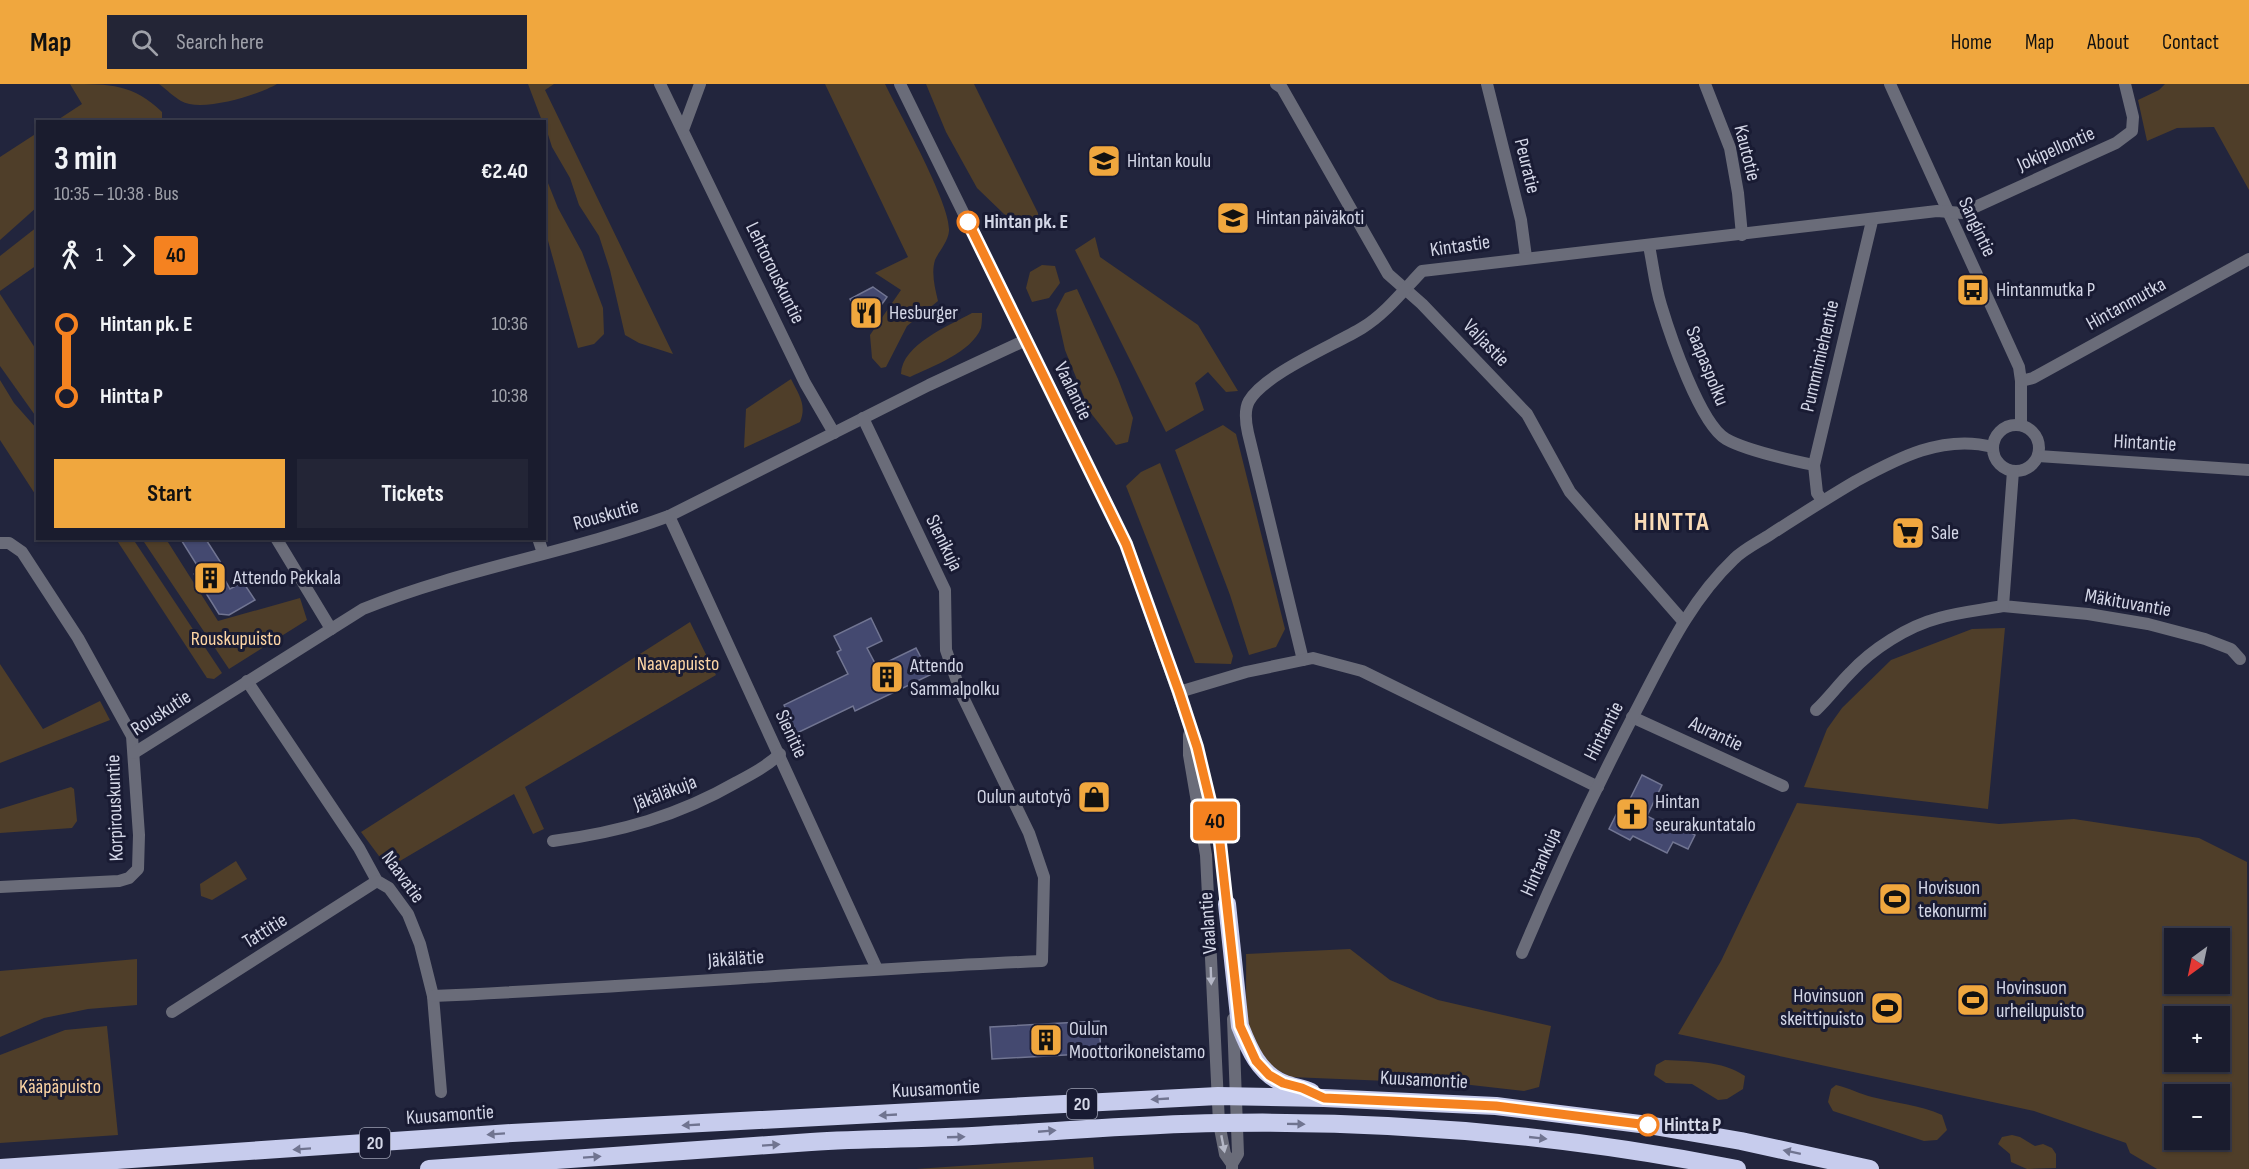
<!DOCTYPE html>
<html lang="en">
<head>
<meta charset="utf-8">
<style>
	:root { --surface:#1a1c2e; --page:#232536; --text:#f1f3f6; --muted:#9fa1aa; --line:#383a4a; --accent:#f0a73e }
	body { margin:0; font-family:"Sofia Sans Condensed",sans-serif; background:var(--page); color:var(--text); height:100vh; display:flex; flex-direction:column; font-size:22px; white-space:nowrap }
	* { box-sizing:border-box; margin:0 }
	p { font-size:20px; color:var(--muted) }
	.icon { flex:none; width:33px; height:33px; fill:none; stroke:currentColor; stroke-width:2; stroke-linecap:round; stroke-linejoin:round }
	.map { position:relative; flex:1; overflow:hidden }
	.details { position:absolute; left:36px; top:36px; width:510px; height:420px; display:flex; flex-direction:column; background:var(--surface); border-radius:0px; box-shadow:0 2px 4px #0004,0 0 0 2px var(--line) }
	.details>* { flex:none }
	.badge { padding:0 12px; border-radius:4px; font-size:21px; line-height:39px }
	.needle { width:39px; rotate:213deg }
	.controls { position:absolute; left:2164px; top:844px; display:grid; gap:12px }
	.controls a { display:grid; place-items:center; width:66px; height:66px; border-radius:0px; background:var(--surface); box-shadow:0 2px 4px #0004,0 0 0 2px var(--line); font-size:30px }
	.map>.badge { position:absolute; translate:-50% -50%; box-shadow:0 0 0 3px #fff }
	.legs { display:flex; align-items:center; gap:9px; height:66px; padding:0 18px; font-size:20px }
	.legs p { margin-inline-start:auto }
	.head { display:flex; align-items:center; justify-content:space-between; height:102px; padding:0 18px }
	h1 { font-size:33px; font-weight:700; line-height:45px }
	.primary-button { display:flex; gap:12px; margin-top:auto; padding:12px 18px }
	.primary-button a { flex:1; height:69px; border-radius:0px; background:var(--accent); color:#111; font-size:24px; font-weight:700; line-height:69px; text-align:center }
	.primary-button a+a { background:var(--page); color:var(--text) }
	ul { padding:0 18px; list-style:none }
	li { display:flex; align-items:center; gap:21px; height:72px; font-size:22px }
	li i { display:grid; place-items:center; width:9px; height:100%; margin:0 8px; background:currentColor }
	li i::after { content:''; width:15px; height:15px; margin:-8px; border:4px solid; border-radius:50%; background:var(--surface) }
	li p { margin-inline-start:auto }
	li:first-child i { background:linear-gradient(#0000 50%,currentColor 0) }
	li:last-child i { background:linear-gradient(currentColor 50%,#0000 0) }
	header { display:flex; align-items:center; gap:36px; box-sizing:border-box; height:84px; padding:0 30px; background:var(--accent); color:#111 }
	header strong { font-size:28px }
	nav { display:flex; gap:33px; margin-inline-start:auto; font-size:21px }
	.search { width:420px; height:54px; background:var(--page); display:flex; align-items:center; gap:15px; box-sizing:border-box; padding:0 21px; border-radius:0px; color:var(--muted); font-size:22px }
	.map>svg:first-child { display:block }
</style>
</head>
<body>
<header>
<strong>Map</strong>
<div class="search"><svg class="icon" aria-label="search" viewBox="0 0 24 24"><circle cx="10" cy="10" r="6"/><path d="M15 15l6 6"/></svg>Search here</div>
<nav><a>Home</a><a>Map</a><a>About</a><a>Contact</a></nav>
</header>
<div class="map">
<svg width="2249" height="1085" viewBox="0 0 2249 1085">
	<rect width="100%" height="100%" fill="#22253d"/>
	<g fill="#4f3e29" fill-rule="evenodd">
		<path d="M70,0C110,0 133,0 162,28V37H56L82,20Z"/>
		<path d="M159,0H277C258,11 201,29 181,17C174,13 166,5 159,0Z"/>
		<polygon points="528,0 554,0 545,6 673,270 639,259 625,251 610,186 599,152 579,121 570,94 552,63 544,38 542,37"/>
		<path d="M825,0H885C899,29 951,120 949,147C948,158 939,167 935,176C931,189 935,204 938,217L907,242L886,283L881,284L872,274L870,251L901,206L875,189L908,173Z"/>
		<polygon points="926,0 974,0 1038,129 1039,142 1029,144 1004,130 977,104 946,48"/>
		<polygon points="2165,0 2249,0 2249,106 2214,43 2177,44 2147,57 2138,16 2159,6"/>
		<polygon points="37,49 37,123 0,156 0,73"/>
		<polygon points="544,89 558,124 582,168 603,224 604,250 594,260 578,264 545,146"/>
		<polygon points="37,143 37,181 0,207 0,172"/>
		<polygon points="1095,153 1100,173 1198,241 1238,307 1226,308 1208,288 1195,299 1204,326 1166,348 1075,166"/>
		<polygon points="1042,181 1055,182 1060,199 1049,214 1032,218 1026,204 1030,188"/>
		<polygon points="1077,205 1118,295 1133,334 1128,358 1116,361 1090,328 1065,266 1056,226 1065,209"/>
		<polygon points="0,210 37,267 37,334 0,282"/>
		<path d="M972,229H982C982,233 982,239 981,244C972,268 931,283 910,293L901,290C902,260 949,242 972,229Z"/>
		<path d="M791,295C799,311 807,321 800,338L744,364L746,325Z"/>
		<polygon points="0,296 14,319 37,345 37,413 0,356"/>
		<polygon points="1223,341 1236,350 1285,545 1276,563 1249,571 1230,511 1175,366"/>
		<polygon points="1160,379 1233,572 1231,580 1195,579 1126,402 1141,388"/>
		<polygon points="116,455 133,455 222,589 214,595 207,594"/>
		<polygon points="142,455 166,455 218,537 300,514 307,536 229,585"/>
		<polygon points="690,538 716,591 525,703 544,745 533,750 514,710 388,784 361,748"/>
		<polygon points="2005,544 1988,725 1804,703 1827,645 1842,624 1891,576 1972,545"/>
		<polygon points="0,580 43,645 100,617 110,636 0,679"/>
		<polygon points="71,703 74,705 77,737 72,744 0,749 0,725"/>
		<path d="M1797,719L1999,740L2074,735L2199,754L2247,778L2249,1085H2157L2130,1069L2126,1059L2034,1027L1678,950L1721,877ZM2175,855H2220V900H2175ZM2175,933H2220V978H2175ZM2175,1011H2220V1056H2175Z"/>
		<polygon points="236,777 247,795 212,816 201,812 200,800"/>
		<path d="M1350,865L1390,896L1438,916L1551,942L1539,1003L1524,1007L1462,1000L1290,993C1279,986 1267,981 1260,971C1242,947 1247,899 1246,870Z"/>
		<polygon points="137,875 137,921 88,925 44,934 0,953 0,887"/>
		<polygon points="107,942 118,1051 0,1059 0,971 65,946"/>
		<path d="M1665,976C1693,978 1721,976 1745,992L1743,1005L1727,1015L1718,1016L1692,1000L1666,999L1654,991L1656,981Z"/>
		<path d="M1836,1001C1849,1004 1860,1010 1872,1013C1895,1019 1920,1021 1942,1031L1947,1046L1937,1056L1924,1057L1833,1027L1828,1018L1831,1005Z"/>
		<polygon points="2012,1051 2020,1053 2035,1062 2043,1060 2052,1064 2056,1070 2056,1084 2027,1085 2011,1078 2010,1070 1998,1060 2002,1053"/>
		<polygon points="1093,1073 1094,1085 916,1085"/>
	</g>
	<g fill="#444970" stroke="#717592" stroke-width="1.5">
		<polygon points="873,203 887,213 865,244 850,215"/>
		<polygon points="180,454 205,454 223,482 219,485 230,505 243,498 255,516 229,531 219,530 194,490 200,486"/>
		<polygon points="871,534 882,557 867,564 877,583 916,564 930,591 855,627 853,622 797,649 784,621 848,590 837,568 841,566 834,552"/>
		<polygon points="1642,691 1662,701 1647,732 1676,747 1679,742 1695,751 1688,765 1673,758 1667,769 1633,752 1630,756 1609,745 1619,725 1624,727"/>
		<polygon points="1099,937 1101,969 992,975 990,943"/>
	</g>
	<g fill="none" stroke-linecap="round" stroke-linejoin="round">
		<g stroke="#6a6c79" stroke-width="12">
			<polyline points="660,0 805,299 834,349"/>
			<polyline points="900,0 1126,460 1197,663 1220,759 1228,828"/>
			<polyline points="1276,0 1282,4 1388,190 1422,220 1527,330 1570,408 1683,537"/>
			<polyline points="1487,0 1521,136 1526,173"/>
			<polyline points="1705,0 1730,64 1738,109 1742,151"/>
			<polyline points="1890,0 2019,283 2021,297 2021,341"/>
			<polyline points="683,46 700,0"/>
			<path d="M1649,162C1653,181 1655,202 1661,221C1670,251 1700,340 1726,355C1747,367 1790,376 1814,381"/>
			<polyline points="2021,297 2033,294 2249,175"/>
			<circle cx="2016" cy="364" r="23"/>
			<polyline points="2038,372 2249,386"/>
			<polyline points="2013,387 2003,522 2088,530 2148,540 2205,555 2231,565 2240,575"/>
			<polyline points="1822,416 1817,409 1814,381 1872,137"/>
			<polyline points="669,432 877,885"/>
			<polyline points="276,454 331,545"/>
			<polyline points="538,454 543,469"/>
			<polyline points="0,459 9,459 22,468 78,554 132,652 139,751 138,785 129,794 119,797 0,803"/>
			<path d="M1303,576L1248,349C1246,340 1244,326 1249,317C1264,290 1334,261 1362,244C1385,230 1403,207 1422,187L1937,127L1962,129L2116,59L2132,47L2133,33L2125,0"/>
			<polyline points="247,597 359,764 377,797 389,804 408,830 420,860 433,912 441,1008"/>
			<polyline points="1179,608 1246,588 1313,574 1362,587 1598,703"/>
			<path d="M1816,626C1828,615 1838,601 1850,589C1872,565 1908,542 1939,534C1960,528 1982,526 2003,522"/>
			<polyline points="1632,633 1783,702"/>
			<polyline points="1189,651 1189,671 1206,771 1219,1039 1225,1070 1232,1080"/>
			<path d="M134,669L363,525C461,485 569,469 669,432L929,301L1026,256"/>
			<path d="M553,757C620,748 678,732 737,698C752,690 767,682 780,670"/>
			<path d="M1522,869C1558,784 1597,701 1640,619C1667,567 1691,516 1734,475C1744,465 1759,458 1771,450C1799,432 1827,414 1856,397C1898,374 1943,350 1993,363"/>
			<path d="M433,912C636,903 839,886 1042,877L1044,793L1029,749L961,609L946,566L945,506L863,334"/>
			<polyline points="172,928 377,797"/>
			<polyline points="1232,1085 1232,1080 1238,1070 1233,935"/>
		</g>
		<g stroke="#c7cced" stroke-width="18">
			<path d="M1227,820L1240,942C1249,965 1259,989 1283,999C1292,1003 1302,1004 1311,1008"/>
			<polyline points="0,1084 512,1049 1218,1012 1324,1014 1496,1022 1648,1041 1741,1057 1870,1085"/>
			<path d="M429,1085C557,1076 684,1066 811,1058C870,1054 930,1055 989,1051C1066,1047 1142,1040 1219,1039C1393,1036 1566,1051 1737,1085"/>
		</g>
	</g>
	<defs><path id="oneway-solid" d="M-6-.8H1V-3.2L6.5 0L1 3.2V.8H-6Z" transform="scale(1.5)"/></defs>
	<g fill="#b4b7c6">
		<use href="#oneway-solid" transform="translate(1211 892) rotate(88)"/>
		<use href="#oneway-solid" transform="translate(1223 1060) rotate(79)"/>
	</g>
	<g fill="#707490">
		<use href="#oneway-solid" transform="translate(1160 1015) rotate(177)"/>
		<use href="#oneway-solid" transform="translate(888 1031) rotate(177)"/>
		<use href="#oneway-solid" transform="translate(1296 1040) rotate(1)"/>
		<use href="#oneway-solid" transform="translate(691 1041) rotate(177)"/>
		<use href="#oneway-solid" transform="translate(1047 1047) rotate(-5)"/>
		<use href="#oneway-solid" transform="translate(496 1050) rotate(176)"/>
		<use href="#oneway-solid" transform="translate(956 1053) rotate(-2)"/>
		<use href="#oneway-solid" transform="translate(1538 1054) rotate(6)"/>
		<use href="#oneway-solid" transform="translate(771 1061) rotate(-4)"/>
		<use href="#oneway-solid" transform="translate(302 1065) rotate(176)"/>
		<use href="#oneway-solid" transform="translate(1792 1068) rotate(-168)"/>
		<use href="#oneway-solid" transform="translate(592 1073) rotate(-4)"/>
	</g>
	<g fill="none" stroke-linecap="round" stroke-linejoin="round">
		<defs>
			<polyline id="line-1" points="968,138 1126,460 1179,608 1197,663 1220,759 1240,942 1256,977 1269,991 1283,999 1302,1004 1324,1014 1496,1022 1648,1041"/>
		</defs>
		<use href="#line-1" stroke="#fff" stroke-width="14"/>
		<use href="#line-1" stroke="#f58220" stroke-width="9"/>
	</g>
	<defs>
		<symbol id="school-square" viewBox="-11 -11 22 22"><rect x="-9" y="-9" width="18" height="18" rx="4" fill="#f0a73e" stroke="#191b33"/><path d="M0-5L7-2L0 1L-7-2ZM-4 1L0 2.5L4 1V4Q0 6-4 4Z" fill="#111"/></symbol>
		<symbol id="bus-square" viewBox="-11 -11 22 22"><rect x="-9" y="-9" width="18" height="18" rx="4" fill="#f0a73e" stroke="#191b33"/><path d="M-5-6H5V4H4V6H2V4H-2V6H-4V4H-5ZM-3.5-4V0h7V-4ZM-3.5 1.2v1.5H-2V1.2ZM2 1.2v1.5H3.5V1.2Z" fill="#111"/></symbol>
		<symbol id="restaurant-square" viewBox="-11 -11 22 22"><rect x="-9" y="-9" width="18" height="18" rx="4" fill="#f0a73e" stroke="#191b33"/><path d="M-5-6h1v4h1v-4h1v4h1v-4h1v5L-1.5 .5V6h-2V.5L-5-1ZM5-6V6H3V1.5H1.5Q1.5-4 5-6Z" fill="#111"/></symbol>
		<symbol id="supermarket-square" viewBox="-11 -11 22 22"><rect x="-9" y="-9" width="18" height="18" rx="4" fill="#f0a73e" stroke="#191b33"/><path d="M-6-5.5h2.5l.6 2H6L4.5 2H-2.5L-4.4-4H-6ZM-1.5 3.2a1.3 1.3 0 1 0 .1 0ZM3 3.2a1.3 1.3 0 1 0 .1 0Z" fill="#111"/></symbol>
		<symbol id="building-square" viewBox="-11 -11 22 22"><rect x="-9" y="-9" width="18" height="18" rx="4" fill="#f0a73e" stroke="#191b33"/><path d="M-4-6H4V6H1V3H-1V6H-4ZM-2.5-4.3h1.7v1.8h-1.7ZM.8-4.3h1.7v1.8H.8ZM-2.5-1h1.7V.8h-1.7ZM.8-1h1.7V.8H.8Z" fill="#111"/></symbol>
		<symbol id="shop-square" viewBox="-11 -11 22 22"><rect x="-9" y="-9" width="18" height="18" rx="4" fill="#f0a73e" stroke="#191b33"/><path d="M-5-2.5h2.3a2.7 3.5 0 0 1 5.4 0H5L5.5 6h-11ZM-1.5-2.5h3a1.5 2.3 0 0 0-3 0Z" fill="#111"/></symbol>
		<symbol id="church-square" viewBox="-11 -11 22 22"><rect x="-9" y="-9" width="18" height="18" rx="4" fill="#f0a73e" stroke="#191b33"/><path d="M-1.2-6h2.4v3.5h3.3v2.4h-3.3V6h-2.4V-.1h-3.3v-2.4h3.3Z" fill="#111"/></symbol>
		<symbol id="stadium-square" viewBox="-11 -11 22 22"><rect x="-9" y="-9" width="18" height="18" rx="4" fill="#f0a73e" stroke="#191b33"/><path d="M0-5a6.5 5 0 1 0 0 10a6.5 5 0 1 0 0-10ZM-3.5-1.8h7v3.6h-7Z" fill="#111"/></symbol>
	</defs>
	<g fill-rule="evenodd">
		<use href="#school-square" x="1085" y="58" width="38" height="38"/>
		<use href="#school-square" x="1214" y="115" width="38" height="38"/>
		<use href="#bus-square" x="1954" y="187" width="38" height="38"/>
		<use href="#restaurant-square" x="847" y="210" width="38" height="38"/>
		<use href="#supermarket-square" x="1889" y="430" width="38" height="38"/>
		<use href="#building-square" x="191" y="475" width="38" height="38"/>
		<use href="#building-square" x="868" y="574" width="38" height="38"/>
		<use href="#shop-square" x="1075" y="694" width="38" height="38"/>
		<use href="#church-square" x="1613" y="711" width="38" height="38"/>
		<use href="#stadium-square" x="1876" y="796" width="38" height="38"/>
		<use href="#stadium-square" x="1954" y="897" width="38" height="38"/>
		<use href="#stadium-square" x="1868" y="905" width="38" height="38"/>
		<use href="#building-square" x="1027" y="937" width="38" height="38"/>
	</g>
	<g fill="#fff" stroke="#f58220" stroke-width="3">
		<circle cx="968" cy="138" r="10"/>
		<circle cx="1648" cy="1041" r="10"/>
	</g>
	<g text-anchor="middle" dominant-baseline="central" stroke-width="6" stroke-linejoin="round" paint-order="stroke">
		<g fill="#191b33" stroke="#9c9fb1" stroke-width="1.5">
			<rect x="1067" y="1005" width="30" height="30" rx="4.5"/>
			<rect x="360" y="1044" width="30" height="30" rx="4.5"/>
		</g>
		<g font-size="18" font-weight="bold" fill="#d4d7e7">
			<text x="1082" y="1020">20</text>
			<text x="375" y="1059">20</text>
		</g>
		<g font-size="20" fill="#d4d7e7" stroke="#191b33">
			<text transform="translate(2056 65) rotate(-24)">Jokipellontie</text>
			<text transform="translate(1747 69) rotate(76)">Kautotie</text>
			<text transform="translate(1527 82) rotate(76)">Peuratie</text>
			<text transform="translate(1977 143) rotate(65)">Sangintie</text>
			<text transform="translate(1460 162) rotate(-8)">Kintastie</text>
			<text transform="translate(775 189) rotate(64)">Lehtorouskuntie</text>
			<text transform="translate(2126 220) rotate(-29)">Hintanmutka</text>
			<text transform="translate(1486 259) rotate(46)">Valjastie</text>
			<text transform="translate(1820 272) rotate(-77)">Pummimiehentie</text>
			<text transform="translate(1707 282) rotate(68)">Saapaspolku</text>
			<text transform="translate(1073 307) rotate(64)">Vaalantie</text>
			<text transform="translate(2145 359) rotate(3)">Hintantie</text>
			<text transform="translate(606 431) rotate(-16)">Rouskutie</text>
			<text transform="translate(944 459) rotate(64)">Sienikuja</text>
			<text transform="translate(2128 519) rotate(10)">Mäkituvantie</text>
			<text transform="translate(161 629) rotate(-33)">Rouskutie</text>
			<text transform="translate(1604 647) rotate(-63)">Hintantie</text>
			<text transform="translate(791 650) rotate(65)">Sienitie</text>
			<text transform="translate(1716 650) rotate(25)">Aurantie</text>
			<text transform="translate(665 709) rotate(-21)">Jäkäläkuja</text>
			<text transform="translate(115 724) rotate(-92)">Korpirouskuntie</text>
			<text transform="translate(1541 778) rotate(-66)">Hintankuja</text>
			<text transform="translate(403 793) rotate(54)">Naavatie</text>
			<text transform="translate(1208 839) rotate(-94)">Vaalantie</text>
			<text transform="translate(265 847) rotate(-32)">Tattitie</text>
			<text transform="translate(736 875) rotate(-4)">Jäkälätie</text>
			<text transform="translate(1424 996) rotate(3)">Kuusamontie</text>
			<text transform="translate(936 1005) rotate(-3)">Kuusamontie</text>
			<text transform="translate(450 1031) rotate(-4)">Kuusamontie</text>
		</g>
		<g font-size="20" fill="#d4d7e7" stroke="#191b33" text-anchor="start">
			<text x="1127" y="77">Hintan koulu</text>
			<text x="1256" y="134">Hintan päiväkoti</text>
			<text x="1996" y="206">Hintanmutka P</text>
			<text x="889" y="229">Hesburger</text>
			<text x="1931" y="449">Sale</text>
			<text x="233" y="494">Attendo Pekkala</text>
			<text x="910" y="582">Attendo<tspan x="910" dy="23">Sammalpolku</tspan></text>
			<text x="1071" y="713" text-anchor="end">Oulun autotyö</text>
			<text x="1655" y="718">Hintan<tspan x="1655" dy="23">seurakuntatalo</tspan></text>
			<text x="1918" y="804">Hovisuon<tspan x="1918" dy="23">tekonurmi</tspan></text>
			<text x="1996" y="904">Hovinsuon<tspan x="1996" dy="23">urheilupuisto</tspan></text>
			<text x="1864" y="912" text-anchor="end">Hovinsuon<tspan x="1864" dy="23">skeittipuisto</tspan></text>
			<text x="1069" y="945">Oulun<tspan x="1069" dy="23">Moottorikoneistamo</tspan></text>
		</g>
		<g font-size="20" font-weight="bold" fill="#d4d7e7" stroke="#191b33" text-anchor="start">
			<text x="984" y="138">Hintan pk. E</text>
			<text x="1664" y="1041">Hintta P</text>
		</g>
		<g font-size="20" fill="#fdd5a5" stroke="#191b33">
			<text x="236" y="555">Rouskupuisto</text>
			<text x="678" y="580">Naavapuisto</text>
			<text x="60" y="1003">Kääpäpuisto</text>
		</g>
		<g font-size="26" font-weight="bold" letter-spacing="1.5" fill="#fadbb6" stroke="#191b33">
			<text x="1672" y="438">HINTTA</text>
		</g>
	</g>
</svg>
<div class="controls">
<a><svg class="needle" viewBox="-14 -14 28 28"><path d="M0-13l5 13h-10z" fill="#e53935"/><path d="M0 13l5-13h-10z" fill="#9fa1aa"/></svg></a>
<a>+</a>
<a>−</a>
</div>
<b class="badge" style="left:1215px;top:737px;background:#f58220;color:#111">40</b>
<section class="details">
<div class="head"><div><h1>3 min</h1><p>10:35 – 10:38 · Bus</p></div><b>€2.40</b></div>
<div class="legs"><svg class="icon" aria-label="walk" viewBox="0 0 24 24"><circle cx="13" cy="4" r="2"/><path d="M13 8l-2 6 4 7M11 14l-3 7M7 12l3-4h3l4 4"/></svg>1<svg class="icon" aria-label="forward" viewBox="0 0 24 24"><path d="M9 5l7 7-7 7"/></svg><b class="badge" style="background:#f58220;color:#111">40</b></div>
<ul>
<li><i style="color:#f58220"></i><b>Hintan pk. E</b><p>10:36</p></li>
<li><i style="color:#f58220"></i><b>Hintta P</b><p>10:38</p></li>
</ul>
<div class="primary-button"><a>Start</a><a>Tickets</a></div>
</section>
</div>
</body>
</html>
